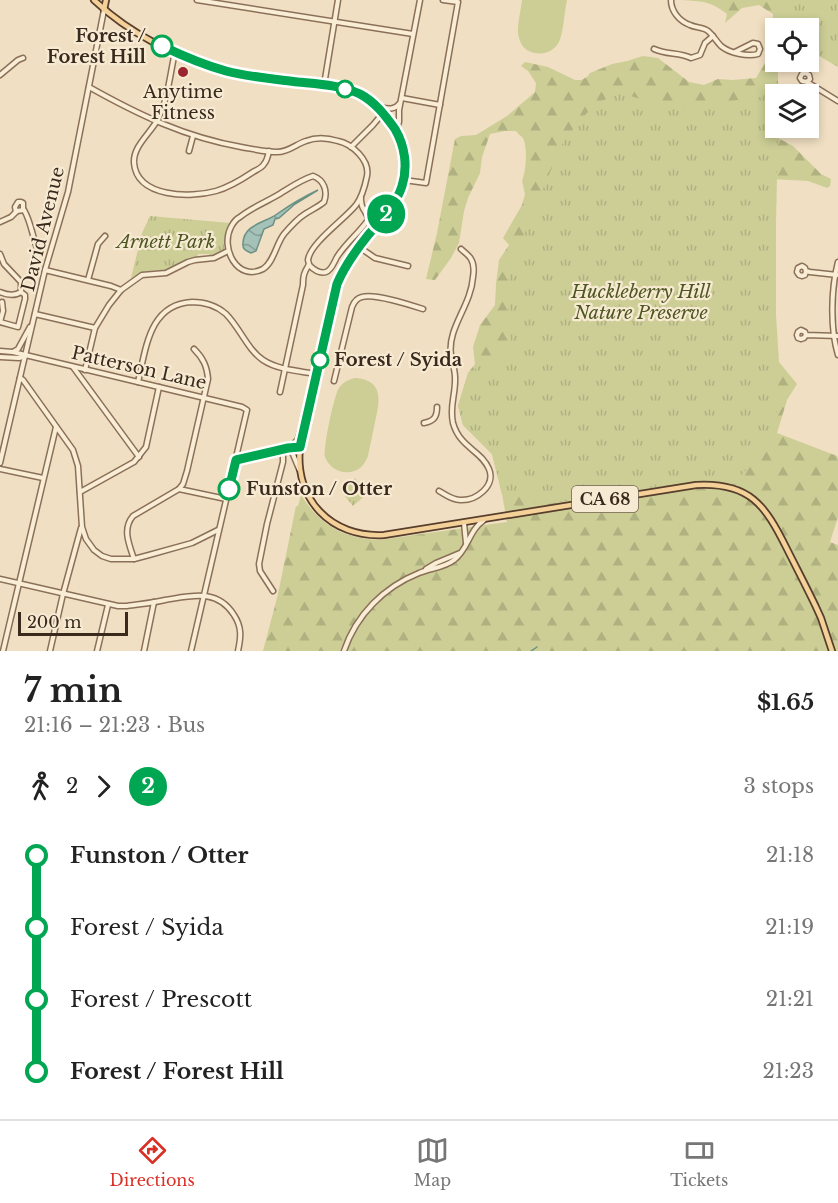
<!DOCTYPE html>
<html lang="en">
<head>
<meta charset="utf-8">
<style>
	:root { --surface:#fff; --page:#f2f2f2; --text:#222; --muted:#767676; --line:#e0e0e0; --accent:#d93025 }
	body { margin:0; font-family:"Libre Baskerville",serif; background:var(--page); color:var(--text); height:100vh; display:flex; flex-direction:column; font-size:22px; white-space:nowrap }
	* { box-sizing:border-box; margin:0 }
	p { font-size:20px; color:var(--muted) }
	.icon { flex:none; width:33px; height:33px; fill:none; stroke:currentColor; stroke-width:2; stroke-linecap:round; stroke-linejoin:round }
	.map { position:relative; height:651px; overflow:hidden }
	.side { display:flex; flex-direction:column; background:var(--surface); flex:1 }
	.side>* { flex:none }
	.badge { padding:0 12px; border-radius:20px; font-size:21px; line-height:39px }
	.controls { position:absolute; left:765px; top:18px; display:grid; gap:12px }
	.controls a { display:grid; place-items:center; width:54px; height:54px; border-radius:0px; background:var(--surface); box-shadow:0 3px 9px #0003; font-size:30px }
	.scale { position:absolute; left:18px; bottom:15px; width:110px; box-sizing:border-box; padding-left:6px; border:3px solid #3a291d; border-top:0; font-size:16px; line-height:21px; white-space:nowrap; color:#3a291d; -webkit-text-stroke:4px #f7ead2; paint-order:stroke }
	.map>.badge { position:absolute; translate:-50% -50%; box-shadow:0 0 0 3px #fff }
	.legs { display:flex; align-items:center; gap:9px; height:66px; padding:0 24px; font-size:20px }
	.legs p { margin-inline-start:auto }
	.overview { display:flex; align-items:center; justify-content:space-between; height:102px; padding:0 24px }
	h1 { font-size:33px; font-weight:700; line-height:45px }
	ul { padding:0 24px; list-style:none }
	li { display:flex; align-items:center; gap:21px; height:72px; font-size:22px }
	li i { display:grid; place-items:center; width:9px; height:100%; margin:0 8px; background:currentColor }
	li i::after { content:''; width:15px; height:15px; margin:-8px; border:4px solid; border-radius:50%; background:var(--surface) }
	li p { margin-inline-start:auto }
	li:first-child i { background:linear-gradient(#0000 50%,currentColor 0) }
	li:last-child i { background:linear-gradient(currentColor 50%,#0000 0) }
	.dock { display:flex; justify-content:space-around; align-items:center; height:84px; border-top:2px solid var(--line); background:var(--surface); font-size:16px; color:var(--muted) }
	.dock a { display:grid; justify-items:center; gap:3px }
	.dock .selected { color:var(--accent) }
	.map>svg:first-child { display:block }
</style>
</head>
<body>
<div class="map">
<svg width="838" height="651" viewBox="0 0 838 651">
	<defs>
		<pattern id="forest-firs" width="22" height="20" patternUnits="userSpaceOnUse" patternTransform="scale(1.5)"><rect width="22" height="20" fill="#ccce96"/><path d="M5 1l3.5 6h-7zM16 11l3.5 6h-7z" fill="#b0b181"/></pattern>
		<pattern id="park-tufts" width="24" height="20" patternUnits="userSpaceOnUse" patternTransform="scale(1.5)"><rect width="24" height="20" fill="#ccce96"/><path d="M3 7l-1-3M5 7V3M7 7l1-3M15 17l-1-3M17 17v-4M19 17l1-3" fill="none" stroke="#b0b181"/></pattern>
		<pattern id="water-waves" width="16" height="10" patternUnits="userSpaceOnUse" patternTransform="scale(1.5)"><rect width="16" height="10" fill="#a5c2b8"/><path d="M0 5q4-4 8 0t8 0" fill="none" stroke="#879e95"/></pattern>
	</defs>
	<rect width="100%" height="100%" fill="#f0dfc2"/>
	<g fill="#ccce96">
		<path d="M522,0H567C564,13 564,30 559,42C550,59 523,57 519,38C516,27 521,11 522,0Z"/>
		<path d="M355,378C384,380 380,401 375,422C373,433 370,445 368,456C366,460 364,465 360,468C348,477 330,471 325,457C323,448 334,395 339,388C343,382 348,380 355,378Z"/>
	</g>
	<path fill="url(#forest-firs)" d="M681,0H815L809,50L808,28H776V62H778V94H776V128H778V138L793,146L821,174L831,179L830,186L827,188L808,181L772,179L776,225V315L779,362L797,384L787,400L777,433L837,456L838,460V517L830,542L838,545V651H263L278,594L296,506H298L301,495C321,526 343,538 379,540L507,522L502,494L492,454L463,425L458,406L468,373L475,364L473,347L480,325L495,305L496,284L499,260L509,245L503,238L522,205L525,194L522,181C526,172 528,148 523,138C521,136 518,134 516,131H505L490,134L482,157L480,173L468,198L464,211L459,243L451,258L435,280L426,279L437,233L455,139L461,136L476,135L507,116L535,92L536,83L528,71L521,66L525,62L548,67L575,80H581L587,77L590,73L612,64L627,61L643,56L658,58L689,82L704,85L718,79L733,80L756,78L770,54L773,34V14L759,5L742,8L725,23L727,14C709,0 703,2 681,0Z"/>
	<g fill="url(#park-tufts)">
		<polygon points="778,0 838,0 838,67 809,50 808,28 778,28"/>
		<path d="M775,52L776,62H778V94H776V128H778L775,271L777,434L734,484L713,480L695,481L535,506L534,499L502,494L492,454L463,425L458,406L468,373L497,356L511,341C509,316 506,293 510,268L561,146L576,125L596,103L622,93L670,109L769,96Z"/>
		<polygon points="150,216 230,223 226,233 224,250 210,257 209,254 198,254 197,257 189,259 165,270 146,271 131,278 142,233"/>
		<polygon points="355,478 368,493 353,506 340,490"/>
	</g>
	<path fill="url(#water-waves)" stroke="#6b9185" stroke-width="1.5" d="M318,190L295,204L279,218L275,219L273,225L264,229L256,251L251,253C246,251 242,249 243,243C244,224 265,223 277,214C290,205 303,197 318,190Z"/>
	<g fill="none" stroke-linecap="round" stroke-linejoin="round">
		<polyline stroke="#6b9185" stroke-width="1.5" points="531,651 537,647"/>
		<defs>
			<g id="minor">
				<polyline points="197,0 413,34"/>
				<path d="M671,0C671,11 679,21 690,25C696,28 703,27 708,31C713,35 716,41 721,46C729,53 748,57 758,54L760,49L758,44L753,43L735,52"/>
				<path d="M654,49C667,55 679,52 691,58L700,55L705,43L713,36"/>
				<path d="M175,52C170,74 168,99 158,119C150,134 133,146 134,163C137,198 191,198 216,191C230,187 241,180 253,172C256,170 262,168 264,164C267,161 268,156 269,151"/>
				<polyline points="0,75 18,60 23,58"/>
				<polyline points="807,82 810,79 809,75 806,73 802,74 800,78 802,81 807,82 838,101"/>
				<polyline points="324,85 338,0"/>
				<path d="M89,87C139,115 185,137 241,147C253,149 265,152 277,152C289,152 296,144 306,141C316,137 328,138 338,141C352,144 370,160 367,176C365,186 362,197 356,205C345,219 310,243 308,260C308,261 309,263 309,264C308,267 306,269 305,272C303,276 303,281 303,285L280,392"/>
				<polyline points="402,98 440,105"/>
				<path d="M378,107C385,108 394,111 399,104"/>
				<polyline points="396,131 399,122 399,110 420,0"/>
				<polyline points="351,147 373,125 383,113"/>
				<polyline points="189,151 193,136"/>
				<path d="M313,176C324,180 328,191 324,202C318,207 311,210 305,214C297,219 290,227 284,234C276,244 274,262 263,269C237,282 220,248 231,227C233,223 236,219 240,217C251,208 264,203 276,196C288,189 300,180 313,176Z"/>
				<polyline points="404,180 426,183 458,2 443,0"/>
				<polyline points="16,212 15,207 18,202 21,202 23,203 23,210"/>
				<path d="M0,222L11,217L17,211L24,210C31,222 32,235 37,248"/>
				<polyline points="359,247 375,258 408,266"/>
				<polyline points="0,254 4,264 21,282 21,292 25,295 25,299 18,327 0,322"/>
				<path d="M838,262C831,289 830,328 838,355"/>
				<path d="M309,265C313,269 320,274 326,272C332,270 334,262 337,257C346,243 359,233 368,220C367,210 360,210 361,198"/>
				<polyline points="45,270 111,286 121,290"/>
				<polyline points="806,271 805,275 802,276 799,275 797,272 798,268 802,266 805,268 806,271 810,272 837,275"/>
				<polyline points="88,280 98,244 105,236"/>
				<path d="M0,292C7,295 15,296 21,292"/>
				<polyline points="35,314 95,328"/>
				<polyline points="0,322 3,311 2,302"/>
				<polyline points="806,335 804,338 801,339 798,338 797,335 798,332 801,330 805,332 806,335 838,336"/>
				<polyline points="0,351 13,352 242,407 247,410 191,651"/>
				<polyline points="13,352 18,349 30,327"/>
				<polyline points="0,357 19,358 25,356"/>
				<polyline points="73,367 139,457"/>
				<polyline points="85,370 95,328 109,305 121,290 142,275 166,273 188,262 195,260 214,258 228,251"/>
				<polyline points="20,378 23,380 73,450 78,466 82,527 86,539 94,550 102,556 111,559 134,559 149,555 192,543 218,530"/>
				<path d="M334,381L352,307C354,302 357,298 362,297C373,293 411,305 423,309"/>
				<path d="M138,382C146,349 149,304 192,302C204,302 217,306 226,314C240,328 247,349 263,360C278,370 300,371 316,374"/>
				<path d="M424,423C434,421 437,417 437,407"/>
				<polyline points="292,446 298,439 304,418 306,416"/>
				<polyline points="284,449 292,452 299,469"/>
				<polyline points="236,460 288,448 300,447"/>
				<polyline points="0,463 45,270 68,192 104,10"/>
				<polyline points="0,469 43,478"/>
				<polyline points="179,489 226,499"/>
				<path d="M439,491C446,495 452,500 460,500C476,501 496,486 489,469C481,450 460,448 453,423C449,406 456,394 455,377C455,370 452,362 451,355C447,328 471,306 473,277C474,271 474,264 471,259C469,255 464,252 461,249"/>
				<polyline points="80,492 134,462 146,447 159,387"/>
				<polyline points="464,523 466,543"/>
				<path d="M134,559C129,544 122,529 133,516L179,489L183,484L187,471L208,379C207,366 203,358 194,349"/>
				<polyline points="426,569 436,563 460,553"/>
				<path d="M0,579L118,606H127C140,604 153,603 165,600C191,596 217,588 234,615C242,627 241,637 238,651"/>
				<polyline points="273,591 260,571 259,564 267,524 283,462 283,449"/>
				<polyline points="3,651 56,427"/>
				<polyline points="50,651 63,594 81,528"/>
				<polyline points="97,651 108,605"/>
				<polyline points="144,651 154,602"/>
				<path d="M344,651C356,615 384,587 419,573C431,568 444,568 454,560C468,550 469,530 484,520"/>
			</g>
			<g id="major">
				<path d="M94,0C130,34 177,57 225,70C250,77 276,79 302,82C321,84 342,85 359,94C375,102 385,115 394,129C405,146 408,167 402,186C397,203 384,217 372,231C358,248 346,264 337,284L300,447C294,499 331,538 384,535L696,485C750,482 765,505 787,549C797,569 807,588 816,607L821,618L832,651"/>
				<polyline points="104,10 106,0"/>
			</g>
		</defs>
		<use href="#minor" stroke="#8b7059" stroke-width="7"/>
		<use href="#major" stroke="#583e2d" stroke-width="8"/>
		<use href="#minor" stroke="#faedd6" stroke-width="4"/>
		<use href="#major" stroke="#f4d199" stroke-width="4.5"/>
	</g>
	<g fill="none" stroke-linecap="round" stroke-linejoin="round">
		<defs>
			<path id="line-1" d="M162,46C183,56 204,65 226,71C249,77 274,79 298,82C318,84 341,85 360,94C375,102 385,115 395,129C405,146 408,167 402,186C396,205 382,219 369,234C356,250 345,265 337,284L300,447L288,448L236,460L229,489"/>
		</defs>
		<use href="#line-1" stroke="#fff" stroke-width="14"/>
		<use href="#line-1" stroke="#00a651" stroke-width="9"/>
	</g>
	<g fill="#fff" stroke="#00a651" stroke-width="3">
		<circle cx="162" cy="46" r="10"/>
		<circle cx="345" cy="89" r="8"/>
		<circle cx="320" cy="360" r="8"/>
		<circle cx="229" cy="489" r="10"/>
	</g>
	<circle fill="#9c262f" stroke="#f7ead2" stroke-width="2" cx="183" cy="72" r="6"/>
	<g text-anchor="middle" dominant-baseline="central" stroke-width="4.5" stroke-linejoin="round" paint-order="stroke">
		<rect fill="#f7ead2" stroke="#736353" stroke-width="1.5" x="572" y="486" width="66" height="26" rx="4.5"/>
		<g font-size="16" font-weight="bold" fill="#3a291d">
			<text x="605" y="499">CA 68</text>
		</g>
		<g font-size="18" font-weight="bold" fill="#3a291d" stroke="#f7ead2" text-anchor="start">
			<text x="146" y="36" text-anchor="end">Forest /<tspan x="146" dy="21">Forest Hill</tspan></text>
			<text x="334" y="360">Forest / Syida</text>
			<text x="246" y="489">Funston / Otter</text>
		</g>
		<g font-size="18" fill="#3a291d" stroke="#f7ead2">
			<text x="183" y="92">Anytime<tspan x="183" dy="21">Fitness</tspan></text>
		</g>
		<g font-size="18" fill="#3a291d" stroke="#f7ead2">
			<text transform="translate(43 229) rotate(-76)">David Avenue</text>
			<text transform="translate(139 368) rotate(13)">Patterson Lane</text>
		</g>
		<g font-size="18" font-style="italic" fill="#4e5723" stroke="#f7ead2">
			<text x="166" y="242">Arnett Park</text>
			<text x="641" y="292">Huckleberry Hill<tspan x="641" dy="21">Nature Preserve</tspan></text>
		</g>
	</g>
</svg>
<div class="controls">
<a><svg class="icon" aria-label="locate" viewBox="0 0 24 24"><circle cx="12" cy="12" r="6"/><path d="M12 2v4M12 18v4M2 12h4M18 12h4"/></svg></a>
<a><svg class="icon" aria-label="layers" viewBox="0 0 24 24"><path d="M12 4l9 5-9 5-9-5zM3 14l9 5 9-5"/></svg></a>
</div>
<div class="scale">200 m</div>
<b class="badge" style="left:386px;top:214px;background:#00a651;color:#fff">2</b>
</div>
<section class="side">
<div class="overview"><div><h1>7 min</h1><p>21:16 – 21:23 · Bus</p></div><b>$1.65</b></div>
<div class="legs"><svg class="icon" aria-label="walk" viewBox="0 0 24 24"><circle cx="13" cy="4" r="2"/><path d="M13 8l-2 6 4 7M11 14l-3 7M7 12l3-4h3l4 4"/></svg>2<svg class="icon" aria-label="forward" viewBox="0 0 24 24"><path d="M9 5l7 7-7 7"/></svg><b class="badge" style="background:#00a651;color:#fff">2</b><p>3 stops</p></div>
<ul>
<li><i style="color:#00a651"></i><b>Funston / Otter</b><p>21:18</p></li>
<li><i style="color:#00a651"></i><span>Forest / Syida</span><p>21:19</p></li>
<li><i style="color:#00a651"></i><span>Forest / Prescott</span><p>21:21</p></li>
<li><i style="color:#00a651"></i><b>Forest / Forest Hill</b><p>21:23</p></li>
</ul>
</section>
<nav class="dock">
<a class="selected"><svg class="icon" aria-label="directions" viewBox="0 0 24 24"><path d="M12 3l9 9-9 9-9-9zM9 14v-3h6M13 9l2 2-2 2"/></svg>Directions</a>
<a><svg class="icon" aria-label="map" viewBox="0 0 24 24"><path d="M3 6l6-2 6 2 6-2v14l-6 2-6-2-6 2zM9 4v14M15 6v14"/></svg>Map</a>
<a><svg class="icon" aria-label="tickets" viewBox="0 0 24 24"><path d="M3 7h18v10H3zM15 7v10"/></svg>Tickets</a>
</nav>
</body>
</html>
